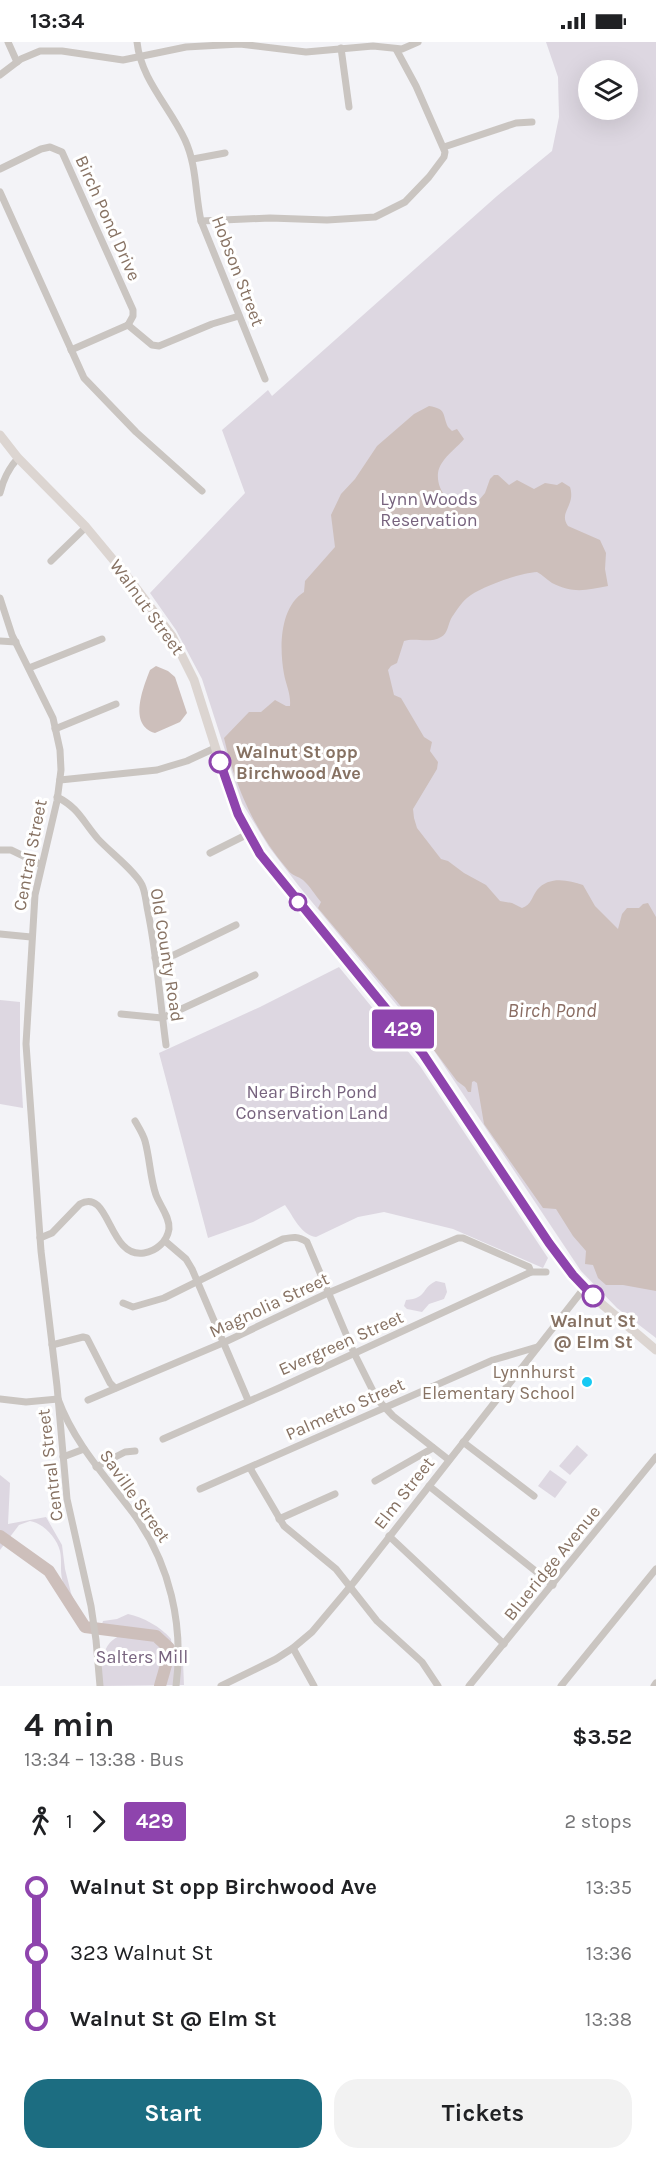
<!DOCTYPE html>
<html lang="en">
<head>
<meta charset="utf-8">
<style>
	:root { --surface:#fff; --page:#f2f2f2; --text:#202124; --muted:#757577; --accent:#1c6d81 }
	body { margin:0; font-family:Karla,sans-serif; background:var(--page); color:var(--text); height:100vh; display:flex; flex-direction:column; font-size:22px; white-space:nowrap }
	* { box-sizing:border-box; margin:0 }
	p { font-size:20px; color:var(--muted) }
	.icon { flex:none; width:33px; height:33px; fill:none; stroke:currentColor; stroke-width:2; stroke-linecap:round; stroke-linejoin:round }
	.map { position:relative; height:1644px; overflow:hidden }
	.panel { display:flex; flex-direction:column; background:var(--surface); flex:1 }
	.panel>* { flex:none }
	.badge { padding:0 12px; border-radius:4px; font-size:21px; line-height:39px }
	.controls { position:absolute; left:578px; top:18px; display:grid; gap:12px }
	.controls a { display:grid; place-items:center; width:60px; height:60px; border-radius:50%; background:var(--surface); box-shadow:0 6px 24px #0002; font-size:30px }
	.map>.badge { position:absolute; translate:-50% -50%; box-shadow:0 0 0 3px #fff }
	.legs { display:flex; align-items:center; gap:9px; height:66px; padding:0 24px; font-size:20px }
	.legs p { margin-inline-start:auto }
	.summary { display:flex; align-items:center; justify-content:space-between; height:102px; padding:0 24px }
	h1 { font-size:33px; font-weight:700; line-height:45px }
	.primary-button { display:flex; gap:12px; margin-top:auto; padding:12px 24px }
	.primary-button a { flex:1; height:69px; border-radius:24px; background:var(--accent); color:#fff; font-size:24px; font-weight:700; line-height:69px; text-align:center }
	.primary-button a+a { background:var(--page); color:var(--text) }
	ul { padding:0 24px; list-style:none }
	li { display:flex; align-items:center; gap:21px; height:66px; font-size:22px }
	li i { display:grid; place-items:center; width:9px; height:100%; margin:0 8px; background:currentColor }
	li i::after { content:''; width:15px; height:15px; margin:-8px; border:4px solid; border-radius:50%; background:var(--surface) }
	li p { margin-inline-start:auto }
	li:first-child i { background:linear-gradient(#0000 50%,currentColor 0) }
	li:last-child i { background:linear-gradient(currentColor 50%,#0000 0) }
	.status { display:flex; justify-content:space-between; align-items:center; height:42px; padding:0 30px; background:var(--surface); direction:ltr }
	.status svg { height:16px; fill:currentColor }
	.map>svg:first-child { display:block }
</style>
</head>
<body>
<div class="status"><b>13:34</b><svg viewBox="0 0 49 12"><path d="M0 12V9h3v3zM5 12V6h3v6zM10 12V3h3v9zM15 12V0h3v12zM26 1h20v11H26zM47 4h2v5h-2z"/></svg></div>
<div class="map">
<svg width="656" height="1644" viewBox="0 0 656 1644">
	<rect width="100%" height="100%" fill="#f3f3f7"/>
	<g fill="#ddd7e1" fill-rule="evenodd">
		<path d="M546,0H656V1296L617,1266L581,1229L433,1007L298,843L269,805L242,761L202,637L176,588L150,551L245,451L222,388L268,348L272,354L497,154L552,109L559,75L558,35ZM588,28H627V68H588Z"/>
		<path d="M339,925L420,1024L548,1216L543,1226L453,1187L384,1170L358,1175L316,1195C301,1193 293,1174 285,1163L253,1180L208,1196L159,1011L260,965Z"/>
		<polygon points="0,958 20,960 20,1013 23,1066 0,1062"/>
		<path d="M436,1239L445,1241L447,1250L444,1257L429,1262L422,1270L407,1267L404,1264L406,1258C428,1256 420,1247 436,1239Z"/>
		<polygon points="577,1403 588,1413 570,1433 559,1424"/>
		<polygon points="550,1428 567,1440 555,1456 538,1444"/>
		<path d="M0,1433L10,1441L8,1482L46,1475L62,1503L65,1527L71,1551L87,1589C75,1575 67,1555 62,1537C60,1528 62,1518 60,1509C57,1496 43,1481 30,1479L19,1483L0,1508Z"/>
		<path d="M128,1572C143,1575 161,1585 171,1597L172,1606L183,1619L184,1643L100,1644C103,1621 99,1602 123,1592L114,1586L102,1582L103,1579L117,1577Z"/>
	</g>
	<g fill="#cdbfbb">
		<path d="M429,364C447,367 442,372 448,385L452,389L457,387L464,397C456,407 440,417 438,431C436,451 455,470 474,464L485,451L490,437L494,433H498L509,443L517,438L534,447L545,441L557,443L562,440L570,445C576,464 558,470 568,484L600,498L606,511L605,527L608,544C587,548 573,552 552,541C546,537 543,533 537,530C520,531 479,545 467,556C461,561 456,569 452,575C448,581 448,592 441,595C429,602 415,595 404,599L397,621L391,624L388,628L394,653L401,656L424,695L432,700L430,709L438,720L437,727L413,767L414,776L417,786L441,817L448,819L464,831L486,843L500,859L512,861L522,866C532,862 531,856 537,848C549,834 568,838 583,843L595,864L618,887L622,872L627,866H639L643,862L648,861L656,875V1249L623,1243H606L598,1236L593,1223L585,1222L586,1209L573,1194L556,1167L543,1166L484,1082L477,1041L474,1039L472,1040L471,1050H468L465,1045L457,1039L404,968L318,866L321,860C315,853 310,844 303,838C298,834 292,834 288,828C255,790 235,744 224,696L249,670H261L275,658L286,664H290C291,652 286,643 284,632C279,605 280,565 304,550L305,539L335,505L331,473L341,452L355,437L377,404L414,372Z"/>
		<path d="M156,624L168,629L175,635L187,671L180,680L155,691C128,683 143,646 150,628Z"/>
	</g>
	<g fill="none" stroke-linecap="round" stroke-linejoin="round">
		<path stroke="#cdbfbb" stroke-width="12" d="M0,1494L49,1529L85,1585L156,1594L169,1606C169,1617 163,1632 160,1644"/>
		<g stroke="#cac5c1" stroke-width="7">
			<polyline points="8,0 17,20"/>
			<path d="M137,0C141,38 170,65 185,98C197,124 195,152 201,179L265,337"/>
			<polyline points="341,6 349,65"/>
			<polyline points="0,33 21,17 40,9 62,9 123,18 186,5 240,2 306,10 373,4 402,7 418,0"/>
			<polyline points="444,105 516,81 532,80"/>
			<polyline points="193,117 225,111"/>
			<polyline points="0,127 41,107 50,105 62,110 133,268 133,274 128,283"/>
			<polyline points="0,150 84,336 136,390 202,449"/>
			<polyline points="201,179 270,176 327,178 375,175 405,160 429,135 444,115 445,110 416,44 396,7"/>
			<polyline points="128,283 152,303 159,304 212,282 239,274"/>
			<polyline points="71,308 128,283"/>
			<path d="M0,451C3,438 9,426 18,416"/>
			<polyline points="51,519 86,485"/>
			<polyline points="0,556 12,593 53,676 60,708 61,728 57,759 35,853 26,1002 41,1209 57,1344 67,1457 91,1564 96,1598 100,1644"/>
			<polyline points="0,599 16,600"/>
			<polyline points="29,626 102,597"/>
			<polyline points="55,687 116,662"/>
			<polyline points="60,738 157,728 187,719 215,706"/>
			<path d="M57,755C79,766 83,780 98,797C110,810 136,830 142,843C146,852 146,862 148,870C157,914 160,959 166,1003"/>
			<polyline points="0,808 11,808 40,822"/>
			<polyline points="210,811 248,792"/>
			<polyline points="0,892 31,895"/>
			<polyline points="155,916 174,913 236,883"/>
			<polyline points="121,972 162,976 255,933"/>
			<path d="M40,1196L52,1191L80,1162C110,1145 108,1217 144,1211C156,1209 167,1200 169,1187C170,1175 160,1164 156,1153C150,1136 150,1117 145,1099C143,1092 139,1086 135,1079"/>
			<polyline points="165,1199 186,1217 192,1227 248,1358"/>
			<path d="M123,1261L133,1265L164,1256L283,1197C293,1195 298,1194 307,1200L354,1311L377,1357L393,1374L449,1418"/>
			<polyline points="52,1303 83,1295 87,1296 110,1341 115,1346"/>
			<path d="M0,1357L26,1360L58,1357C74,1401 106,1435 133,1471C170,1521 184,1583 176,1644"/>
			<polyline points="88,1358 225,1300 328,1251 458,1196 463,1196 529,1225 531,1230 546,1230"/>
			<polyline points="163,1397 279,1346 531,1230"/>
			<polyline points="463,1400 534,1454"/>
			<polyline points="63,1415 84,1407"/>
			<polyline points="96,1425 125,1410 135,1409"/>
			<polyline points="250,1426 284,1484 336,1527 377,1579 422,1620 438,1644"/>
			<polyline points="375,1439 433,1406"/>
			<polyline points="429,1444 553,1543"/>
			<polyline points="200,1447 493,1318 537,1305"/>
			<polyline points="279,1477 335,1452"/>
			<polyline points="389,1494 504,1602"/>
			<polyline points="293,1606 314,1644"/>
			<polyline points="221,1644 276,1617 293,1606 312,1590 354,1540 585,1245"/>
			<polyline points="469,1644 656,1415"/>
			<polyline points="561,1644 656,1527"/>
			<polyline points="654,1644 656,1641"/>
		</g>
		<polyline stroke="#dcd5d1" stroke-width="9" points="0,393 18,416 86,485 130,538 172,594 194,638 234,764 253,802 266,821 423,1013 566,1223 597,1258 656,1308"/>
	</g>
	<g fill="none" stroke-linecap="round" stroke-linejoin="round">
		<defs>
			<polyline id="line-1" points="220,720 238,772 260,812 423,1012 549,1201 573,1233 593,1254"/>
		</defs>
		<use href="#line-1" stroke="#fff" stroke-width="14"/>
		<use href="#line-1" stroke="#8e44ad" stroke-width="9"/>
	</g>
	<g fill="#fff" stroke="#8e44ad" stroke-width="3">
		<circle cx="220" cy="720" r="10"/>
		<circle cx="298" cy="860" r="8"/>
		<circle cx="593" cy="1254" r="10"/>
	</g>
	<circle fill="#17c9f3" stroke="#fff" stroke-width="2" cx="587" cy="1340" r="6"/>
	<g text-anchor="middle" dominant-baseline="central" stroke-width="6" stroke-linejoin="round" paint-order="stroke">
		<g font-size="18" fill="#877263" stroke="#fff">
			<text transform="translate(108 176) rotate(66)">Birch Pond Drive</text>
			<text transform="translate(238 229) rotate(69)">Hobson Street</text>
			<text transform="translate(147 565) rotate(54)">Walnut Street</text>
			<text transform="translate(30 813) rotate(-79)">Central Street</text>
			<text transform="translate(167 913) rotate(81)">Old County Road</text>
			<text transform="translate(269 1263) rotate(-25)">Magnolia Street</text>
			<text transform="translate(341 1301) rotate(-24)">Evergreen Street</text>
			<text transform="translate(345 1367) rotate(-24)">Palmetto Street</text>
			<text transform="translate(50 1423) rotate(-97)">Central Street</text>
			<text transform="translate(404 1451) rotate(-52)">Elm Street</text>
			<text transform="translate(135 1454) rotate(55)">Saville Street</text>
			<text transform="translate(552 1521) rotate(-51)">Blueridge Avenue</text>
		</g>
		<g font-size="18" fill="#77637e" stroke="#fff">
			<text x="429" y="457">Lynn Woods<tspan x="429" dy="21">Reservation</tspan></text>
			<text x="312" y="1050">Near Birch Pond<tspan x="312" dy="21">Conservation Land</tspan></text>
			<text x="142" y="1615">Salters Mill</text>
		</g>
		<g font-size="18" font-weight="bold" fill="#877263" stroke="#fff" text-anchor="start">
			<text x="236" y="710">Walnut St opp<tspan x="236" dy="21">Birchwood Ave</tspan></text>
			<text x="593" y="1279" text-anchor="middle">Walnut St<tspan x="593" dy="21">@ Elm St</tspan></text>
		</g>
		<g font-size="18" fill="#877263" stroke="#fff" text-anchor="end">
			<text x="575" y="1330">Lynnhurst<tspan x="575" dy="21">Elementary School</tspan></text>
		</g>
		<g font-size="20" font-style="italic" fill="#8b6d63" stroke="#fff">
			<text x="552" y="968">Birch Pond</text>
		</g>
	</g>
</svg>
<div class="controls">
<a><svg class="icon" aria-label="layers" viewBox="0 0 24 24"><path d="M12 4l9 5-9 5-9-5zM3 14l9 5 9-5"/></svg></a>
</div>
<b class="badge" style="left:403px;top:987px;background:#8e44ad;color:#fff">429</b>
</div>
<section class="panel">
<div class="summary"><div><h1>4 min</h1><p>13:34 – 13:38 · Bus</p></div><b>$3.52</b></div>
<div class="legs"><svg class="icon" aria-label="walk" viewBox="0 0 24 24"><circle cx="13" cy="4" r="2"/><path d="M13 8l-2 6 4 7M11 14l-3 7M7 12l3-4h3l4 4"/></svg>1<svg class="icon" aria-label="forward" viewBox="0 0 24 24"><path d="M9 5l7 7-7 7"/></svg><b class="badge" style="background:#8e44ad;color:#fff">429</b><p>2 stops</p></div>
<ul>
<li><i style="color:#8e44ad"></i><b>Walnut St opp Birchwood Ave</b><p>13:35</p></li>
<li><i style="color:#8e44ad"></i><span>323 Walnut St</span><p>13:36</p></li>
<li><i style="color:#8e44ad"></i><b>Walnut St @ Elm St</b><p>13:38</p></li>
</ul>
<div class="primary-button"><a>Start</a><a>Tickets</a></div>
</section>
</body>
</html>
